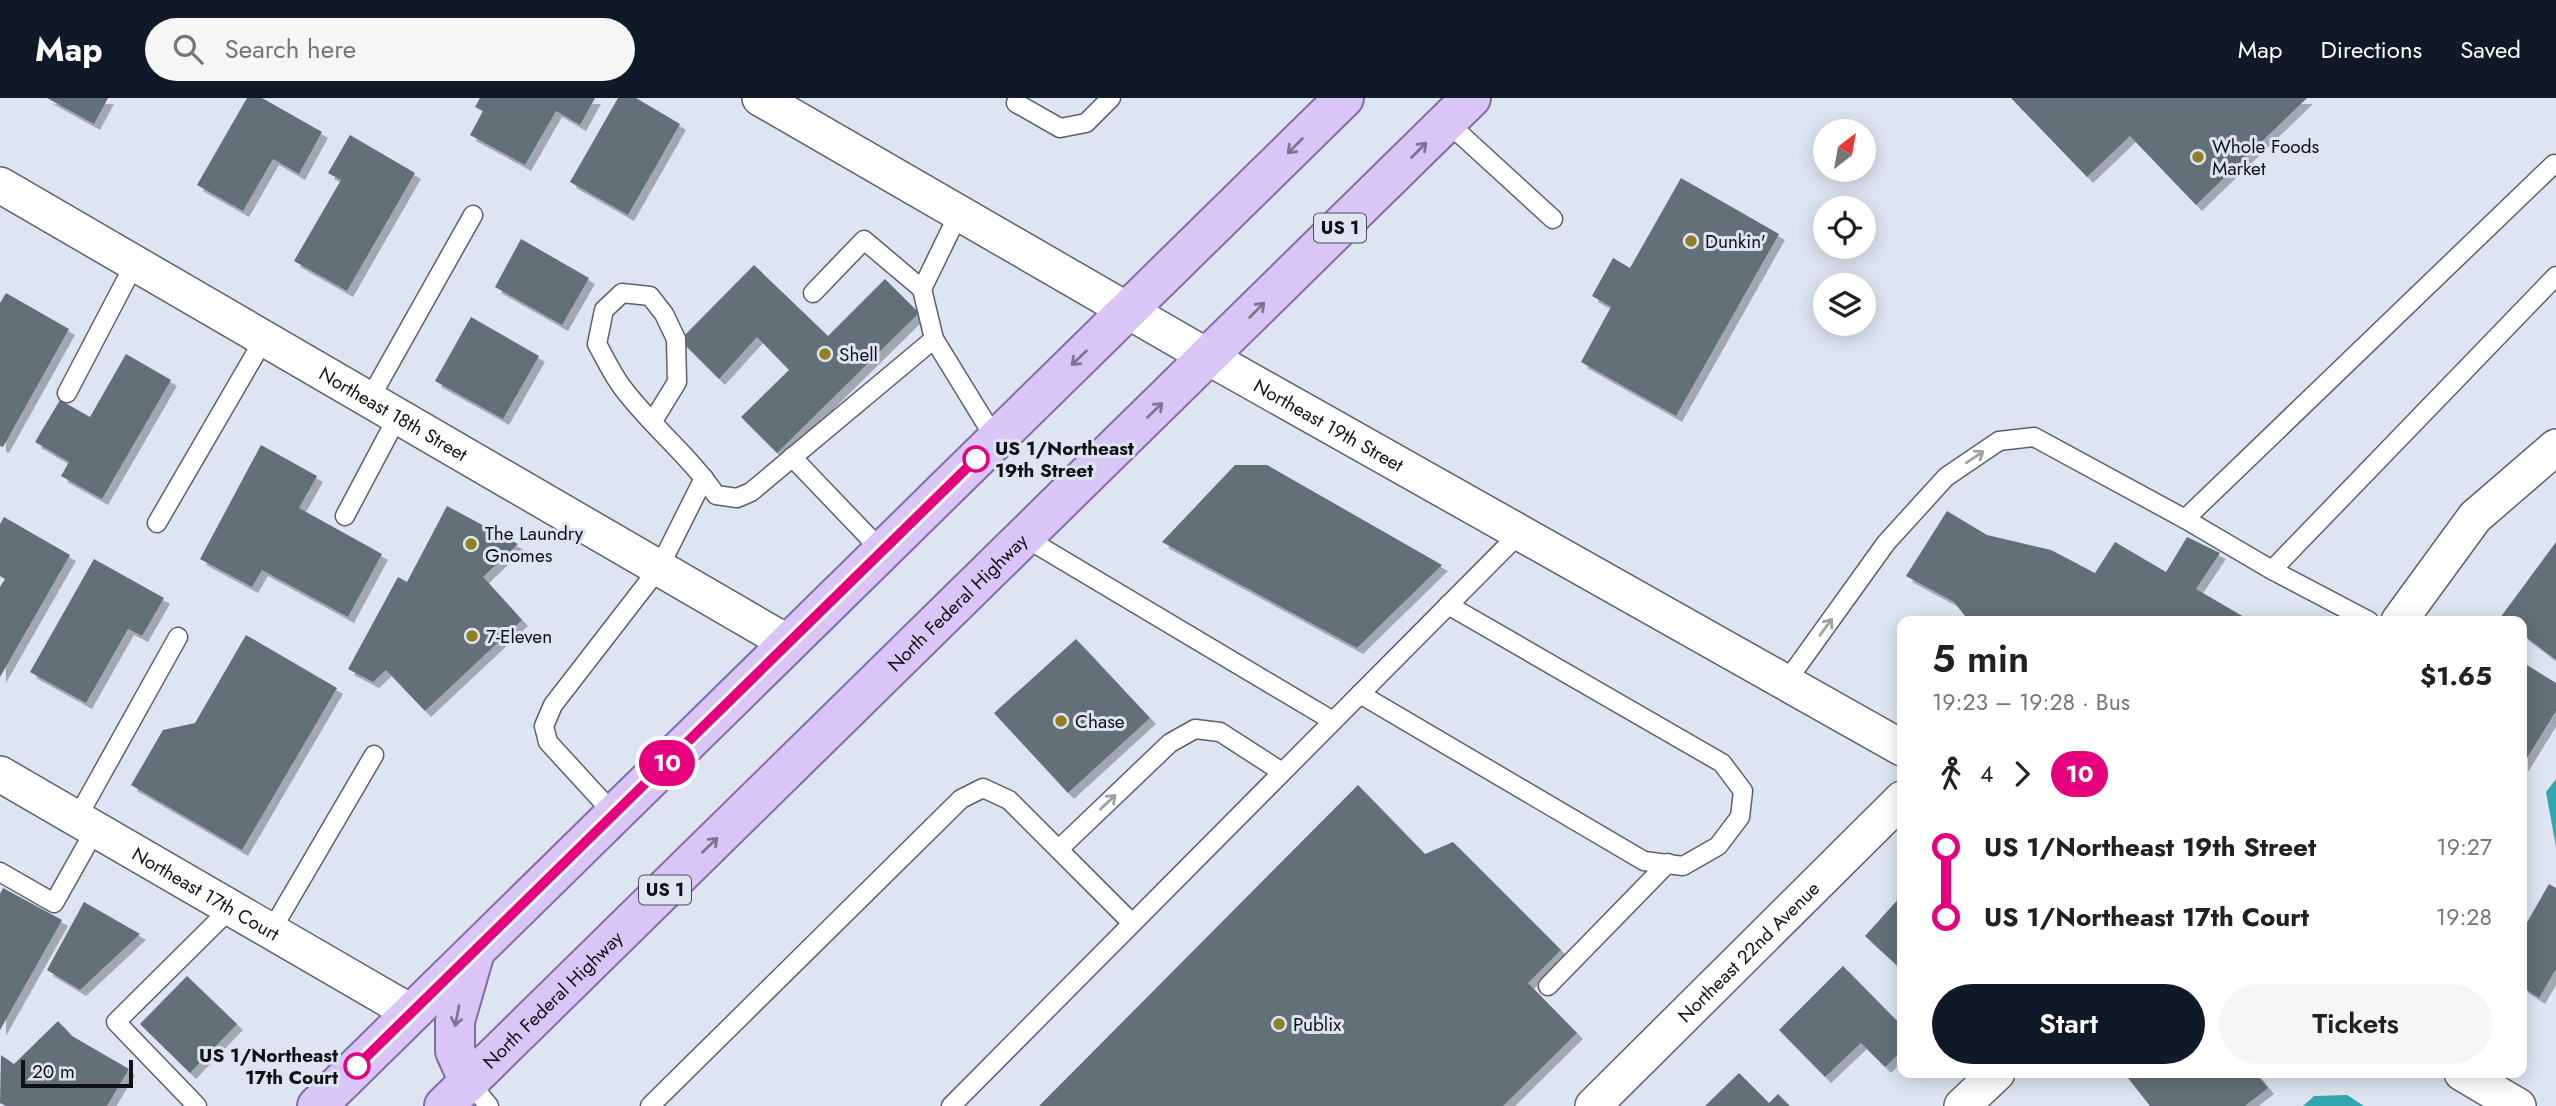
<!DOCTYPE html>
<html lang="en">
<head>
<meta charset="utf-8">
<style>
	:root { --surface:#fff; --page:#f6f6f6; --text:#202124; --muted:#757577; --accent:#111827 }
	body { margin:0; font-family:Jost,sans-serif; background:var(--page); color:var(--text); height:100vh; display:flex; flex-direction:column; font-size:26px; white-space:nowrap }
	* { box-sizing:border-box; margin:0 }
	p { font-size:23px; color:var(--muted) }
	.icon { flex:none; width:38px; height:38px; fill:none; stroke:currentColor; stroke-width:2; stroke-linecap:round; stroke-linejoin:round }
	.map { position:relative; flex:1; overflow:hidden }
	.side { position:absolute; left:1897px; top:518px; width:630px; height:462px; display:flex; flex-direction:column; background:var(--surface); border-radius:14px; box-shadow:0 4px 18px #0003 }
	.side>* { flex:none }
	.badge { padding:0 14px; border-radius:23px; font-size:24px; line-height:46px }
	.needle { width:46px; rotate:31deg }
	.fabs { position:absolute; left:1813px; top:21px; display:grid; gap:14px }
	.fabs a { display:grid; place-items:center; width:63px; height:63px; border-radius:50%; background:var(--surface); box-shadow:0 4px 18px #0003; font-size:35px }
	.scale { position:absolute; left:21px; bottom:18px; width:112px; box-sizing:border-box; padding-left:7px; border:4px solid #0f1116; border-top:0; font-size:19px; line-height:24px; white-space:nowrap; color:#0f1116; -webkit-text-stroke:5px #dee4f1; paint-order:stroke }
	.map>.badge { position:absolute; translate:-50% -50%; box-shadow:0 0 0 4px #fff }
	.legs { display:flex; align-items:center; gap:10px; height:77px; padding:0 35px; font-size:23px }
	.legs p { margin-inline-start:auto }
	.headline { display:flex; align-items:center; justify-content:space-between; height:119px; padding:0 35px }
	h1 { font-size:38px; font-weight:600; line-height:52px }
	.primary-button { display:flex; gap:14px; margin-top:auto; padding:14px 35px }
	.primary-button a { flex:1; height:80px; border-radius:42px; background:var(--accent); color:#fff; font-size:28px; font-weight:600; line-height:80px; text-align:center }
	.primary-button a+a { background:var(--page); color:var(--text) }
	ul { padding:0 35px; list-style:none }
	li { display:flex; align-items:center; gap:24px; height:70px; font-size:26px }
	li i { display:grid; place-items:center; width:10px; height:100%; margin:0 9px; background:currentColor }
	li i::after { content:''; width:18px; height:18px; margin:-9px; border:5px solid; border-radius:50%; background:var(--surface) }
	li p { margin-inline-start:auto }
	li:first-child i { background:linear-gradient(#0000 50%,currentColor 0) }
	li:last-child i { background:linear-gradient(currentColor 50%,#0000 0) }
	header { display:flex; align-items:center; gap:42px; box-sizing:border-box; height:98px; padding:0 35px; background:var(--accent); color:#fff }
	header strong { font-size:33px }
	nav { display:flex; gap:38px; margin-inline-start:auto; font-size:24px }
	.search { width:490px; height:63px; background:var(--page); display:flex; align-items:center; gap:18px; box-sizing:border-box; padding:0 24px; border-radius:38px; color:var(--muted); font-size:26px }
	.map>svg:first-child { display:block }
</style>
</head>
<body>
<header>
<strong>Map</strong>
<div class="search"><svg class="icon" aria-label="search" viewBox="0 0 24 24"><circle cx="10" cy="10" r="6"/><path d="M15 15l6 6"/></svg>Search here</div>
<nav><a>Map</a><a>Directions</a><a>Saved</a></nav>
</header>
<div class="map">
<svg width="2556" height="1008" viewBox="0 0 2556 1008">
	<defs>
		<filter id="shadow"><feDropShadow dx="6" dy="6" stdDeviation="0" flood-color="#0004"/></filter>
	</defs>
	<rect width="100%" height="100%" fill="#dee4f1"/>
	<g fill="#33a7ae">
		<polygon points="2556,681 2556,749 2546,694"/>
		<polygon points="2347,997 2364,1008 2303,1008 2314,998"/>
	</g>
	<g fill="#637077" filter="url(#shadow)">
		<polygon points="47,0 108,0 94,26"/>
		<polygon points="247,0 262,0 322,34 299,76 273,61 243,113 197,87"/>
		<polygon points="480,0 595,0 580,27 556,13 525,67 470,37 483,13 475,9"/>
		<polygon points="618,0 636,0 680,26 628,117 570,84"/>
		<polygon points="2011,0 2307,0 2196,107 2130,38 2087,79"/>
		<polygon points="350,37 415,75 347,193 294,163 341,82 328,75"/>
		<polygon points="1681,80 1779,136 1676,318 1581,264 1611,209 1592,198 1613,160 1630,170"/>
		<polygon points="521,141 589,180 562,227 495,189"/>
		<polygon points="754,167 828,238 885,181 919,215 777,355 741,319 789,272 757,239 719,281 680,242"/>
		<polygon points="6,195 69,231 3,349 0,348 0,205"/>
		<polygon points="471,219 539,258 503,321 435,283"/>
		<polygon points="126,256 171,282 102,401 61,378 69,364 35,344 60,302 90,319"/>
		<polygon points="261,347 317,378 299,410 382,456 348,519 262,472 252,489 200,461"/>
		<polygon points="1235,367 1267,367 1442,467 1357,550 1162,444"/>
		<polygon points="447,408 518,446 483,479 522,522 425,613 386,572 373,584 348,571 398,479 407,484"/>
		<polygon points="1947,413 1987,437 2051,452 2095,475 2115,444 2166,474 2187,439 2220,455 2196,491 2251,523 1969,523 1954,504 1906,478"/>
		<polygon points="4,419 70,457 0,579 0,489 5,481 0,478 0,426"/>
		<polygon points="2556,444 2556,562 2522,536 2522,523 2505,523 2500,520"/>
		<polygon points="94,461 164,500 142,538 128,531 86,605 30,574"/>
		<polygon points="246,537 337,590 242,752 131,687 163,632 195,625"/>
		<polygon points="1076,541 1150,620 1068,695 994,615"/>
		<polygon points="2522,564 2556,585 2556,613 2522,668"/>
		<polygon points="1358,687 1425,756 1453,744 1561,852 1528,885 1577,935 1503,1008 1039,1008"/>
		<polygon points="2549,786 2556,790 2556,871 2539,900 2522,889 2522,833"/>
		<polygon points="3,790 62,822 0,932 0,796"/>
		<polygon points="1902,797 1902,872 1865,838"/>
		<polygon points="84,804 140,836 80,892 47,872"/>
		<polygon points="1843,868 1902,928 1902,953 1885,969 1861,945 1825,979 1779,932"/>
		<polygon points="187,878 237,926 190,975 140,926"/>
		<polygon points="58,923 72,938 129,971 107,1008 6,1008 0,1005 1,957 14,966"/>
		<polygon points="1739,975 1769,1005 1778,996 1790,1008 1705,1008"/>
		<polygon points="2124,975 2256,975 2268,990 2245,1008 2150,1008"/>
	</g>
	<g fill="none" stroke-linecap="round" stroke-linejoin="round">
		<defs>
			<g id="service">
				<polyline points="1016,5 1060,30 1086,25 1111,0"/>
				<polyline points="1447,24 1553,121"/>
				<polyline points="922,191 934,241 996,342"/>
				<polyline points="813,195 864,142 922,191 959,115"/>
				<polyline points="67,295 135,165"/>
				<polyline points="369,302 473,117"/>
				<path d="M653,323L677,284L676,241L664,216L650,198L622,195L604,212L597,246C605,260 612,276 622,289C650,327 689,357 716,397L737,400L751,394L934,241"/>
				<polyline points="792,359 882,453"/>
				<polyline points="345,418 398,318"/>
				<polyline points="157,425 264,241"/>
				<polyline points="1024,439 1333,623"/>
				<polyline points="2272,472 2556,178"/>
				<polyline points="2369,523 2272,472 2185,421 2554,66 2556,68"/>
				<polyline points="1786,584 1886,445 1946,379 1999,343 2034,339 2185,421"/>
				<polyline points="1360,596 1644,763 1683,768 1718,748 1740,719 1743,693 1722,665 1448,507"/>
				<polyline points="614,716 548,644 544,628 553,607 659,470 704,380"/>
				<polyline points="77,720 178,539"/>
				<polyline points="1059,751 1170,645 1195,631 1220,634 1282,674"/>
				<polyline points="0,774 54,805 95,732"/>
				<polyline points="271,833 374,657"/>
				<polyline points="1548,888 1668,765"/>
				<polyline points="469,984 489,1008"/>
				<polyline points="197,1008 116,924 231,810"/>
				<polyline points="650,1008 961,701 983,690 1009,702 1132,825"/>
				<polyline points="951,1008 1520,435"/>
			</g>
			<g id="minor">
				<path id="s1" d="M760,0L1208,259L1902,650"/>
				<path id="s2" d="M0,87L788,545"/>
				<polyline points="2399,523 2475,419 2556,349"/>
				<path id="s3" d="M0,676L412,915"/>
				<polyline points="2462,975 2518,1008"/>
				<path id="s4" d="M1593,1008L1902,701"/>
				<polyline points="1962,1008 1997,975"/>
			</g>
			<g id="primary">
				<polyline points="469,984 455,953 455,923 475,854"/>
				<polyline points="317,1008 1344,0"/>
				<path id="s5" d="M444,1008L1471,0"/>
			</g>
		</defs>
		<use href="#service" stroke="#5c606c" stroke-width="21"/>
		<use href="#minor" stroke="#5c606c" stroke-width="38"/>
		<use href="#primary" stroke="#816da4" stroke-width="42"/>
		<use href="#service" stroke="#fff" stroke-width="18"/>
		<use href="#minor" stroke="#fff" stroke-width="35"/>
		<use href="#primary" stroke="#d9c5f6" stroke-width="38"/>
	</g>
	<defs><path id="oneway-shaft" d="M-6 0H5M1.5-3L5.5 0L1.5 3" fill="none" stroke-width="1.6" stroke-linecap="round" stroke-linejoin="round" transform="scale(1.75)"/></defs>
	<g stroke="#7e7491">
		<use href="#oneway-shaft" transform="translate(1295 48) rotate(135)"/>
		<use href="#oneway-shaft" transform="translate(1419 52) rotate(-45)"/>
		<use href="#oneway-shaft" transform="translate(1257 212) rotate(-45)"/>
		<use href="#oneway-shaft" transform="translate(1079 260) rotate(136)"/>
		<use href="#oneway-shaft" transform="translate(1155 312) rotate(-44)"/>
		<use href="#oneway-shaft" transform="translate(710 747) rotate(-44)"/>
		<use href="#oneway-shaft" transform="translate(457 918) rotate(101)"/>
	</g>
	<g stroke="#9fa0a2">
		<use href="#oneway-shaft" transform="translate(1975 359) rotate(-34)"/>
		<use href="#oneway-shaft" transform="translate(1826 529) rotate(-54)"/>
		<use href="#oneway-shaft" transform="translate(1108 704) rotate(-44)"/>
	</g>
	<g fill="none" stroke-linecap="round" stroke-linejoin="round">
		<defs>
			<polyline id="line-1" points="357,968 976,361"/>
		</defs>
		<use href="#line-1" stroke="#fff" stroke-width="16"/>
		<use href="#line-1" stroke="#e6007e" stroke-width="10"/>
	</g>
	<g fill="#8f8027" stroke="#dee4f1" stroke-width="2.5">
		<circle cx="2198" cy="59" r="7"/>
		<circle cx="1691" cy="143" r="7"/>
		<circle cx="825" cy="256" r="7"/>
		<circle cx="471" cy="446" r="7"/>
		<circle cx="472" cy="538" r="7"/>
		<circle cx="1061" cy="623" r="7"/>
		<circle cx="1279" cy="926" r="7"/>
	</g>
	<g fill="#fff" stroke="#e6007e" stroke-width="3.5">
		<circle cx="976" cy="361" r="12"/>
		<circle cx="357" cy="968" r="12"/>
	</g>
	<g text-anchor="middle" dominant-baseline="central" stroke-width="6" stroke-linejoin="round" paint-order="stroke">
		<g fill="#dee4f1" stroke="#4d5058" stroke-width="2">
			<rect x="1314" y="115.5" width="52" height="29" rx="5"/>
			<rect x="639" y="777.5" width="52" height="29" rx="5"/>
		</g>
		<g font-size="18" font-weight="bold" fill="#0f1116">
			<text x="1340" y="130">US 1</text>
			<text x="665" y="792">US 1</text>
		</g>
		<g font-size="19" fill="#0f1116" stroke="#dee4f1" text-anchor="start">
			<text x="2212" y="48">Whole Foods<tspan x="2212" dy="22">Market</tspan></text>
			<text x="1705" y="143">Dunkin'</text>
			<text x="839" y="256">Shell</text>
			<text x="485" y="435">The Laundry<tspan x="485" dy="22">Gnomes</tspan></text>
			<text x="486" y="538">7-Eleven</text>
			<text x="1075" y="623">Chase</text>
			<text x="1293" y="926">Publix</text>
		</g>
		<g font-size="19" fill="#0f1116" stroke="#dee4f1">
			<text stroke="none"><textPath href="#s2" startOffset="455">Northeast 18th Street</textPath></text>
			<text stroke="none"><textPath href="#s1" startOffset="656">Northeast 19th Street</textPath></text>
			<text stroke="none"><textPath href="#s5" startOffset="719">North Federal Highway</textPath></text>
			<text stroke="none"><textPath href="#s3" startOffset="238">Northeast 17th Court</textPath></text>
			<text stroke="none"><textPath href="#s4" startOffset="219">Northeast 22nd Avenue</textPath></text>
			<text stroke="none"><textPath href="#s5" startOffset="152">North Federal Highway</textPath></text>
		</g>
		<g font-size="19" font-weight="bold" fill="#0f1116" stroke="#dee4f1" text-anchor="start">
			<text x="995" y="350">US 1/Northeast<tspan x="995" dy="22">19th Street</tspan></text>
			<text x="338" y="957" text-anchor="end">US 1/Northeast<tspan x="338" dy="22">17th Court</tspan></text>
		</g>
	</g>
</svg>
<div class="fabs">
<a><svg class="needle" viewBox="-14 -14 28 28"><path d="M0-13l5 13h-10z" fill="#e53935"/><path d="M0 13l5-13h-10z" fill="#757577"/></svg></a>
<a><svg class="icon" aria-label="locate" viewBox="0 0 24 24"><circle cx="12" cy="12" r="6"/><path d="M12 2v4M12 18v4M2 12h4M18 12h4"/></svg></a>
<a><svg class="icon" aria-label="layers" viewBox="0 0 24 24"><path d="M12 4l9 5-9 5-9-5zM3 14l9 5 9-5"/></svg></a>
</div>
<div class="scale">20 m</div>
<b class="badge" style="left:667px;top:665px;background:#e6007e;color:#fff">10</b>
<section class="side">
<div class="headline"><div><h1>5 min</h1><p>19:23 – 19:28 · Bus</p></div><b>$1.65</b></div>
<div class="legs"><svg class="icon" aria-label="walk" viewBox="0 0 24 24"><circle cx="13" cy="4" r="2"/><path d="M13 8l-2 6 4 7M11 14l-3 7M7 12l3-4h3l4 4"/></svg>4<svg class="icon" aria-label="forward" viewBox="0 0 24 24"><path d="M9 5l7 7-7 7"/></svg><b class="badge" style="background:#e6007e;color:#fff">10</b></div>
<ul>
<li><i style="color:#e6007e"></i><b>US 1/Northeast 19th Street</b><p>19:27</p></li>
<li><i style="color:#e6007e"></i><b>US 1/Northeast 17th Court</b><p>19:28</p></li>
</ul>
<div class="primary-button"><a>Start</a><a>Tickets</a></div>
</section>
</div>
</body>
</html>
